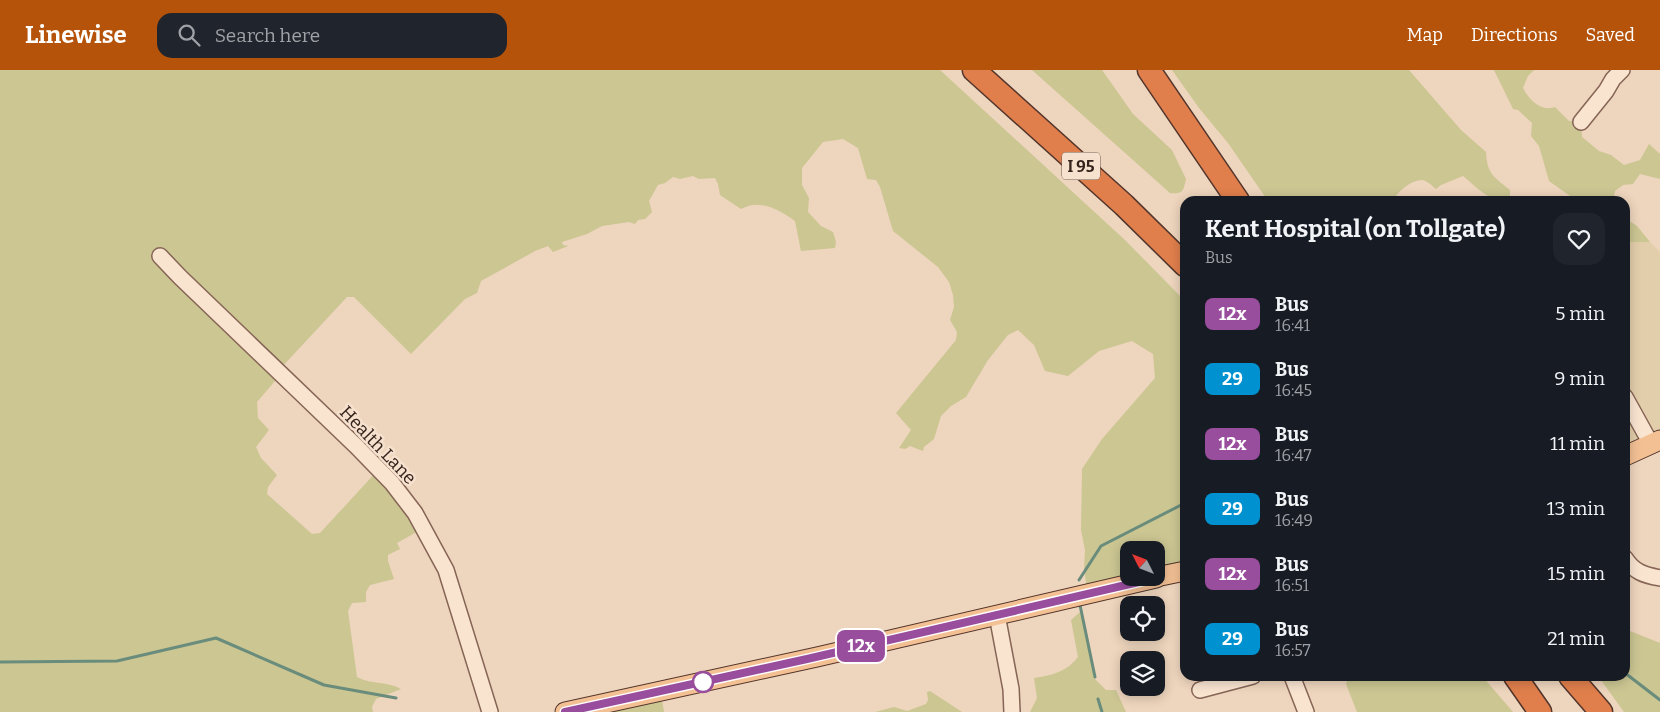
<!DOCTYPE html>
<html lang="en">
<head>
<meta charset="utf-8">
<style>
	:root { --surface:#171b24; --page:#20242c; --text:#f1f3f6; --muted:#9ea1a6; --accent:#b45309 }
	body { margin:0; font-family:Bitter,serif; background:var(--page); color:var(--text); height:100vh; display:flex; flex-direction:column; font-size:19px; white-space:nowrap }
	* { box-sizing:border-box; margin:0 }
	p { font-size:16px; color:var(--muted) }
	.icon { flex:none; width:28px; height:28px; fill:none; stroke:currentColor; stroke-width:2; stroke-linecap:round; stroke-linejoin:round }
	.map { position:relative; flex:1; overflow:hidden }
	.panel { position:absolute; left:1180px; top:126px; width:450px; height:485px; display:flex; flex-direction:column; background:var(--surface); border-radius:15px; box-shadow:0 2px 12px #0003 }
	.panel>* { flex:none }
	.badge { padding:0 10px; border-radius:8px; font-size:18px; line-height:32px }
	.needle { width:32px; rotate:312deg }
	.controls { position:absolute; left:1120px; top:471px; display:grid; gap:10px }
	.controls a { display:grid; place-items:center; width:45px; height:45px; border-radius:10px; background:var(--surface); box-shadow:0 2px 12px #0003; font-size:25px }
	.map>.badge { position:absolute; translate:-50% -50%; box-shadow:0 0 0 2px #fff }
	.round { display:grid; place-items:center; flex:none; width:52px; height:52px; border-radius:15px; background:var(--page) }
	.head { display:flex; align-items:center; justify-content:space-between; height:85px; padding:0 25px }
	h1 { font-size:24px; font-weight:700; line-height:38px }
	ul { padding:0; list-style:none }
	li { display:flex; align-items:center; gap:15px; height:65px; padding:0 25px }
	li div { flex:1 }
	li b { display:block; font-size:19px }
	li em { font-style:normal }
	li .badge { min-width:55px; font-weight:700; text-align:center }
	header { display:flex; align-items:center; gap:30px; box-sizing:border-box; height:70px; padding:0 25px; background:var(--accent); color:#fff }
	header strong { font-size:24px }
	nav { display:flex; gap:28px; margin-inline-start:auto; font-size:18px }
	.search { width:350px; height:45px; background:var(--page); display:flex; align-items:center; gap:12px; box-sizing:border-box; padding:0 18px; border-radius:15px; color:var(--muted); font-size:19px }
	.map>svg:first-child { display:block }
</style>
</head>
<body>
<header>
<strong>Linewise</strong>
<div class="search"><svg class="icon" aria-label="search" viewBox="0 0 24 24"><circle cx="10" cy="10" r="6"/><path d="M15 15l6 6"/></svg>Search here</div>
<nav><a>Map</a><a>Directions</a><a>Saved</a></nav>
</header>
<div class="map">
<svg width="1660" height="642" viewBox="0 0 1660 642">
	<rect width="100%" height="100%" fill="#eed5bd"/>
	<polygon fill="#e3ceab" points="1625,172 1650,172 1660,182 1660,369 1625,385"/>
	<g fill="#cbc692">
		<path d="M0,0H940L1126,171L1185,231V499L1156,506V480H1129V508L1087,519L1084,499L1085,480L1081,460L1082,399L1102,369L1155,308L1153,284L1132,271L1099,281L1068,306L1045,301L1034,275L1018,260L1008,265L988,290L966,327L951,336L941,346L934,369L924,377L923,381L910,376L905,379L899,378L911,360L896,343L956,270L957,262L950,250L954,237L953,225L949,212L938,197L893,161L880,117L876,110L867,109L858,78L843,69L823,72L802,98V115L809,128L808,142L821,156L833,162L836,172L835,178L801,181L795,151C779,140 760,128 741,139L720,125L718,114L715,108L699,109L693,106L680,109L673,107L665,113L658,115L649,131L652,142L645,149L638,150L635,154L629,152L602,156L587,164L562,172L563,175L568,176L553,182L548,176L535,181L481,211L477,223L465,229L411,284L354,227H347L280,299L281,304L257,332L258,348L269,360L256,377L261,388L277,405L268,417L267,424L312,464L320,463L379,399L422,459L397,473L400,479L388,485V491L394,509L370,515L366,522V532L352,533L348,541L357,607C372,615 388,611 401,619L376,629L372,637L373,642H0Z"/>
		<path d="M1032,0H1102L1133,44L1172,80L1186,109C1183,121 1184,124 1170,123Z"/>
		<path d="M1172,0H1409L1461,60L1486,82C1487,104 1494,107 1510,120V129C1491,135 1476,116 1463,106L1441,115L1436,119C1432,116 1428,111 1422,110C1411,110 1397,122 1393,131H1268L1228,73L1199,38Z"/>
		<path d="M1494,0H1534L1528,6L1523,18C1529,30 1542,42 1555,37L1569,51H1581L1582,67L1599,81L1611,85L1624,95L1640,90L1649,74L1660,84V109L1640,104L1633,114L1623,115L1615,121L1613,131H1577L1549,111L1539,76L1531,66L1532,53L1518,40L1513,39Z"/>
		<polygon points="1625,148 1637,156 1650,172 1625,172"/>
		<path d="M1080,542L1089,575L1094,608L1106,620H1116L1126,642H1030L1037,628L1034,608C1051,606 1068,601 1078,587L1071,550Z"/>
		<polygon points="1625,559 1660,573 1660,642 1624,642 1598,606 1625,606"/>
		<polygon points="1349,606 1482,606 1513,642 1357,642 1346,614"/>
		<polygon points="930,621 962,642 875,642 894,637 907,641 926,634 928,630 927,622"/>
		<polygon points="661,624 664,642 585,642"/>
	</g>
	<g fill="none" stroke-linecap="round" stroke-linejoin="round">
		<g stroke="#698c7c" stroke-width="3">
			<polyline points="1079,510 1101,476 1185,433"/>
			<polyline points="1080,535 1095,607"/>
			<polyline points="0,592 117,591 216,568 324,615 396,628"/>
			<polyline points="1625,603 1660,630"/>
			<polyline points="1098,629 1102,642"/>
		</g>
		<defs>
			<g id="minor">
				<polyline points="1581,52 1606,21 1613,9 1622,0"/>
				<polyline points="160,186 180,207 356,376 392,413 415,443 446,500 490,642"/>
				<polyline points="1625,327 1651,374"/>
				<path d="M1625,488C1634,502 1644,505 1660,508"/>
				<polyline points="997,545 1011,619 1012,642"/>
				<polyline points="1292,606 1306,642"/>
				<polyline points="1200,620 1253,606"/>
			</g>
			<g id="major">
				<polyline points="1625,386 1660,370"/>
				<polyline points="1156,507 1185,501"/>
				<polyline points="565,642 817,587 1156,508"/>
			</g>
			<g id="highway">
				<polyline points="974,0 1124,135 1185,195"/>
				<polyline points="1149,0 1238,131"/>
				<polyline points="1515,606 1540,642"/>
				<polyline points="1570,606 1601,642"/>
			</g>
		</defs>
		<use href="#minor" stroke="#866556" stroke-width="18"/>
		<use href="#major" stroke="#53352b" stroke-width="21"/>
		<use href="#highway" stroke="#53352b" stroke-width="25"/>
		<use href="#minor" stroke="#f9e4d0" stroke-width="15"/>
		<use href="#major" stroke="#f3c094" stroke-width="19"/>
		<use href="#highway" stroke="#e07f4c" stroke-width="22"/>
	</g>
	<g fill="none" stroke-linecap="round" stroke-linejoin="round">
		<defs>
			<polyline id="line" points="565,642 807,589 1156,508"/>
		</defs>
		<use href="#line" stroke="#fff" stroke-width="11"/>
		<use href="#line" stroke="#994d9d" stroke-width="8"/>
	</g>
	<circle fill="#fff" stroke="#994d9d" stroke-width="2.5" cx="703" cy="612" r="10"/>
	<g text-anchor="middle" dominant-baseline="central" stroke-width="5" stroke-linejoin="round" paint-order="stroke">
		<rect fill="#f5e1cd" stroke="#6f5b50" stroke-width="1" x="1062" y="82.5" width="38" height="27" rx="4"/>
		<g font-size="16" font-weight="bold" fill="#35221b">
			<text x="1081" y="96">I 95</text>
		</g>
		<g font-size="18" fill="#35221b" stroke="#f5e1cd">
			<text transform="translate(378 375) rotate(46)">Health Lane</text>
		</g>
	</g>
</svg>
<div class="controls">
<a><svg class="needle" viewBox="-14 -14 28 28"><path d="M0-13l5 13h-10z" fill="#e53935"/><path d="M0 13l5-13h-10z" fill="#9ea1a6"/></svg></a>
<a><svg class="icon" aria-label="locate" viewBox="0 0 24 24"><circle cx="12" cy="12" r="6"/><path d="M12 2v4M12 18v4M2 12h4M18 12h4"/></svg></a>
<a><svg class="icon" aria-label="layers" viewBox="0 0 24 24"><path d="M12 4l9 5-9 5-9-5zM3 14l9 5 9-5"/></svg></a>
</div>
<b class="badge" style="left:861px;top:576px;background:#994d9d;color:#fff">12x</b>
<section class="panel">
<div class="head"><div><h1>Kent Hospital (on Tollgate)</h1><p>Bus</p></div><a class="round"><svg class="icon" aria-label="heart" viewBox="0 0 24 24"><path d="M12 20l-8-8c-3-5 5-10 8-4 3-6 11-1 8 4z"/></svg></a></div>
<ul>
<li><span class="badge" style="background:#994d9d;color:#fff">12x</span><div><b>Bus</b><p>16:41</p></div><em>5 min</em></li>
<li><span class="badge" style="background:#0092d0;color:#fff">29</span><div><b>Bus</b><p>16:45</p></div><em>9 min</em></li>
<li><span class="badge" style="background:#994d9d;color:#fff">12x</span><div><b>Bus</b><p>16:47</p></div><em>11 min</em></li>
<li><span class="badge" style="background:#0092d0;color:#fff">29</span><div><b>Bus</b><p>16:49</p></div><em>13 min</em></li>
<li><span class="badge" style="background:#994d9d;color:#fff">12x</span><div><b>Bus</b><p>16:51</p></div><em>15 min</em></li>
<li><span class="badge" style="background:#0092d0;color:#fff">29</span><div><b>Bus</b><p>16:57</p></div><em>21 min</em></li>
</ul>
</section>
</div>
</body>
</html>
